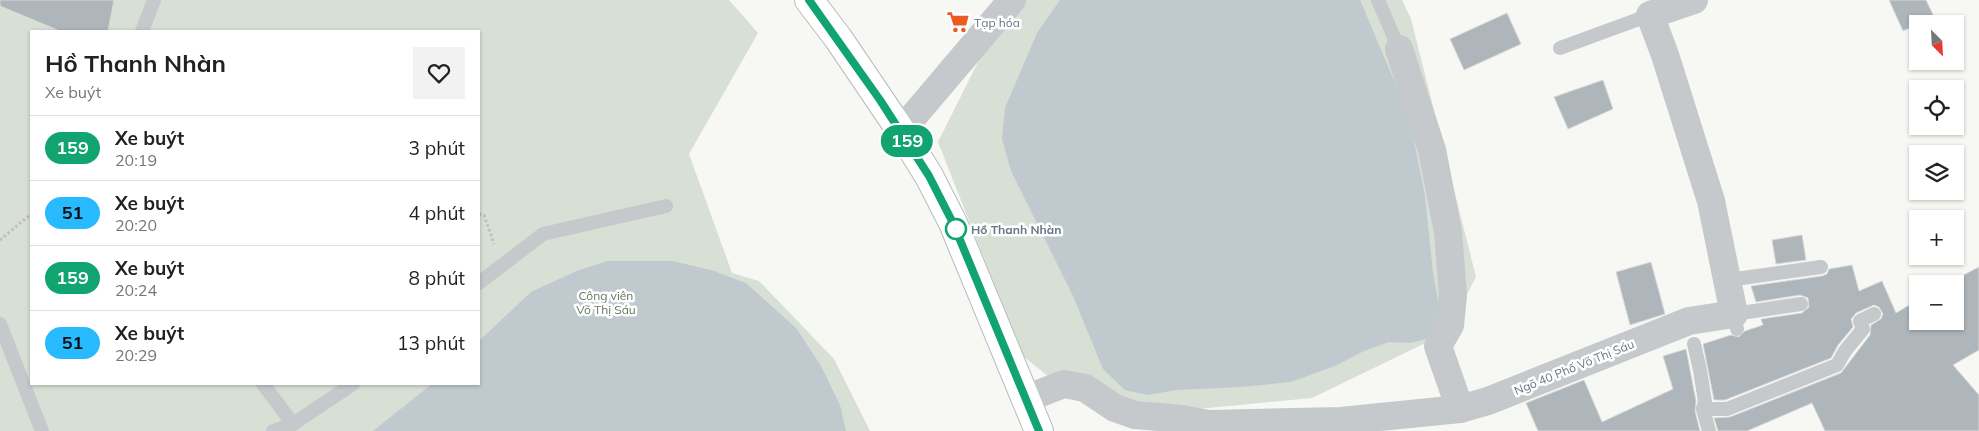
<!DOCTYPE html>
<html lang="vi">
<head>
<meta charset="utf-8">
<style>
	:root { --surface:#fff; --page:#f2f2f2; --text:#222; --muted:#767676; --line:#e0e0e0 }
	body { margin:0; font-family:Mulish,sans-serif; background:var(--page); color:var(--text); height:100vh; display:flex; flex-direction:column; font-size:19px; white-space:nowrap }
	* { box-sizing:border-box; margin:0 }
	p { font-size:16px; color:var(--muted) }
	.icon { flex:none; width:28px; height:28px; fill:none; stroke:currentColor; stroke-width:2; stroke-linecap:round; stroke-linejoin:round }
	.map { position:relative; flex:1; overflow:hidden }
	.sheet { position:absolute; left:30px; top:30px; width:450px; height:355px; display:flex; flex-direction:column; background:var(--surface); border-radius:0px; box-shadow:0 1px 4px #0004 }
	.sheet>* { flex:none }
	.badge { padding:0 10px; border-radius:16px; font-size:18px; line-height:32px }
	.needle { width:32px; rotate:156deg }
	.buttons { position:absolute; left:1909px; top:15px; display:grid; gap:10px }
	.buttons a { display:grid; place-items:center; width:55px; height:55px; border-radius:0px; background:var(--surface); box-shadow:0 1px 4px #0004; font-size:25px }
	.map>.badge { position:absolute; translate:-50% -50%; box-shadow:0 0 0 2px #fff }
	.round { display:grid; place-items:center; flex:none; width:52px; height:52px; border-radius:0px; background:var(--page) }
	.head { display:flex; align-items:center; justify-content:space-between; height:85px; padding:0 15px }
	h1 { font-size:24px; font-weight:700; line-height:38px }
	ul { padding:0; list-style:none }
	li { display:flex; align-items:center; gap:15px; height:65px; padding:0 15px; border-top:1px solid var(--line) }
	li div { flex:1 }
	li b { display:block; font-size:19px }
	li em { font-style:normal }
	li .badge { min-width:55px; font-weight:700; text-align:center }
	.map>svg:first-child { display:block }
</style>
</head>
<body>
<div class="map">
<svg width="1979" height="431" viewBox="0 0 1979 431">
	<rect width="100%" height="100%" fill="#f7f7f4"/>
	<g fill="#d8dfd5" fill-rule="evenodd">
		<path d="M0,0H729L758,33L689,154L732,273L759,281L834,359L870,431H0ZM31,31H479V384H31Z"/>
		<polygon points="1007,0 1402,0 1411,19 1476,277 1446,333 1312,398 1157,413 1078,401 1022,355 938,142 986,46"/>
	</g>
	<g fill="#bfc9ce">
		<polygon points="1060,0 1360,0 1409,116 1425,196 1433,273 1439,306 1438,326 1426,339 1410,343 1389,342 1364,351 1337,365 1291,382 1241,387 1177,390 1147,395 1125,390 1103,369 1073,296 1011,171 1002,139 1005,108 1037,33"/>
		<polygon points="608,261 673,261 714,271 746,283 796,328 821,366 840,405 846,431 373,431 432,384 479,384 479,341 531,292 579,270"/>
	</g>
	<g fill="#aeb5bb" stroke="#d9d9d7">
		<polygon points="0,0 114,0 108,31 60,31 0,6"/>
		<polygon points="1889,0 1926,0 1934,17 1903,31"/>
		<polygon points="1507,13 1521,44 1464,70 1450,39"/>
		<polygon points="1603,80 1613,109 1568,129 1554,97"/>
		<polygon points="1802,235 1806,260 1776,264 1772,240"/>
		<polygon points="1651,262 1665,314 1630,325 1616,272"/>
		<polygon points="1852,265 1859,291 1882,281 1896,313 1918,300 1918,321 1955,321 1955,284 1946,284 1979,267 1979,350 1953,365 1979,395 1979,431 1825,431 1812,403 1747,431 1718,431 1714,418 1730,417 1841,373 1870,335 1871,325 1881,319 1883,314 1879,307 1874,305 1856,313 1851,319 1853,327 1838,345 1831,358 1725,400 1714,400 1703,344 1731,335 1739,337 1745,331 1763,325 1761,319 1802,313 1809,307 1808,298 1800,295 1756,302 1751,286 1822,276 1827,274 1829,269"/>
		<polygon points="1686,349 1696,401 1695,411 1700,431 1538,431 1526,403 1584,380 1602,422 1673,389 1663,356"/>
	</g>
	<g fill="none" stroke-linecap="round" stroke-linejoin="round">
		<defs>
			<polyline id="secondary" points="809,0 838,38 901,131 929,176 953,223 1039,431"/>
		</defs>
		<use href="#secondary" stroke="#b7bcc1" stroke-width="30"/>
		<g stroke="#bec1c3" stroke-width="3" stroke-dasharray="2.5 2.5" stroke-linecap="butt">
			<polyline points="479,214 484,215 494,244"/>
			<polyline points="0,240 31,214"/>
		</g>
		<g stroke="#c5c9cc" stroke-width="14">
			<polyline points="1378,0 1399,49"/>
			<polyline points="142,31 154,0"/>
			<polyline points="1560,48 1650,15"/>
			<polyline points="1728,280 1821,267"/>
			<polyline points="479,283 543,234 666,206"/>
			<polyline points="0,324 42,431"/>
			<polyline points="1737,329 1734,314 1801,304"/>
			<polyline points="1694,344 1700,370 1705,402 1703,409 1709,431"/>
			<polyline points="263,384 293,424"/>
			<polyline points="1703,409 1727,409 1837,365 1845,351 1863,329 1860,321 1874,314"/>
			<polyline points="273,431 293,424 353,384"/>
		</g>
		<g stroke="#c5c9cc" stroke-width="28">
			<polyline points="1399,49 1432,150 1448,232 1453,295 1450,325 1438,346 1460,409"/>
			<polyline points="901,131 1012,0"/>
			<polyline points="1025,399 1064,384 1085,388 1115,408 1135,415 1182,419 1209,424 1341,421 1460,409 1488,401 1689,321 1734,314 1711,201 1665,55 1650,15 1694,0"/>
		</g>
		<use href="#secondary" stroke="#fff" stroke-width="28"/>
	</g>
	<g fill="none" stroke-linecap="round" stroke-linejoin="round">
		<defs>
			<polyline id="line" points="809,0 880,100 929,176 953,223 1039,431"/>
		</defs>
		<use href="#line" stroke="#fff" stroke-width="11"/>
		<use href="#line" stroke="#11a471" stroke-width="8"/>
	</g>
	<defs>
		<symbol id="supermarket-bare" viewBox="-9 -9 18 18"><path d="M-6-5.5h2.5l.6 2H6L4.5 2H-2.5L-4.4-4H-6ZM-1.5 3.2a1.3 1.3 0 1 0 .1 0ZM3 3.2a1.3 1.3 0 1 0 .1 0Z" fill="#ea5c21" stroke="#fff" stroke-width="2.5" paint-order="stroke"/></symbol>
	</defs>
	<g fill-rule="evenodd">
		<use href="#supermarket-bare" x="942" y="6" width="32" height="32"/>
	</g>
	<circle fill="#fff" stroke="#11a471" stroke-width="2.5" cx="956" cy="229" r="10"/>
	<g text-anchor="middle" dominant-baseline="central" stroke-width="5" stroke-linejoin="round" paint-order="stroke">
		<g font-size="12" fill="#657686" stroke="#fff" text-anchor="start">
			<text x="974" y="22">Tạp hóa</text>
		</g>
		<g font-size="12" font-weight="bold" fill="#657686" stroke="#fff" text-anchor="start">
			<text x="971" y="229">Hồ Thanh Nhàn</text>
		</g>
		<g font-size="12" fill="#647860" stroke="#fff">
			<text x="606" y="295">Công viên<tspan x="606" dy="14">Võ Thị Sáu</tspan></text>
		</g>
		<g font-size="12" fill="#657686" stroke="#fff">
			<text transform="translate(1574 367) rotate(-22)">Ngõ 40 Phố Võ Thị Sáu</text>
		</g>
	</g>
</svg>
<div class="buttons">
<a><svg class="needle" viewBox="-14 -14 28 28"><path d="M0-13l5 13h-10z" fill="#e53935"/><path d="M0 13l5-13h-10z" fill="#767676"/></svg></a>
<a><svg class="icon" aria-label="locate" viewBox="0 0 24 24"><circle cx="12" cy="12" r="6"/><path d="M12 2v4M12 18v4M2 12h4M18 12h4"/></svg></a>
<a><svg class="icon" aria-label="layers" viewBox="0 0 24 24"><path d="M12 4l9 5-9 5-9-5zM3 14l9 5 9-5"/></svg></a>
<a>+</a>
<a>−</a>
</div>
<b class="badge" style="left:907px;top:141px;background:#11a471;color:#fff">159</b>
<section class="sheet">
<div class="head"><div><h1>Hồ Thanh Nhàn</h1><p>Xe buýt</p></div><a class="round"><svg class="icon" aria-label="heart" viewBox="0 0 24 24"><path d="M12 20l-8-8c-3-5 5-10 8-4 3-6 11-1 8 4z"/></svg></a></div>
<ul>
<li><span class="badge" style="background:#11a471;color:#fff">159</span><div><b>Xe buýt</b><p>20:19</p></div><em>3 phút</em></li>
<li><span class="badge" style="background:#27baff;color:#111">51</span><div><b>Xe buýt</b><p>20:20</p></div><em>4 phút</em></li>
<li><span class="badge" style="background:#11a471;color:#fff">159</span><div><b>Xe buýt</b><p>20:24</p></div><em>8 phút</em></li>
<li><span class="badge" style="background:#27baff;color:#111">51</span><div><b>Xe buýt</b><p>20:29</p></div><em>13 phút</em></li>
</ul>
</section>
</div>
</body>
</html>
